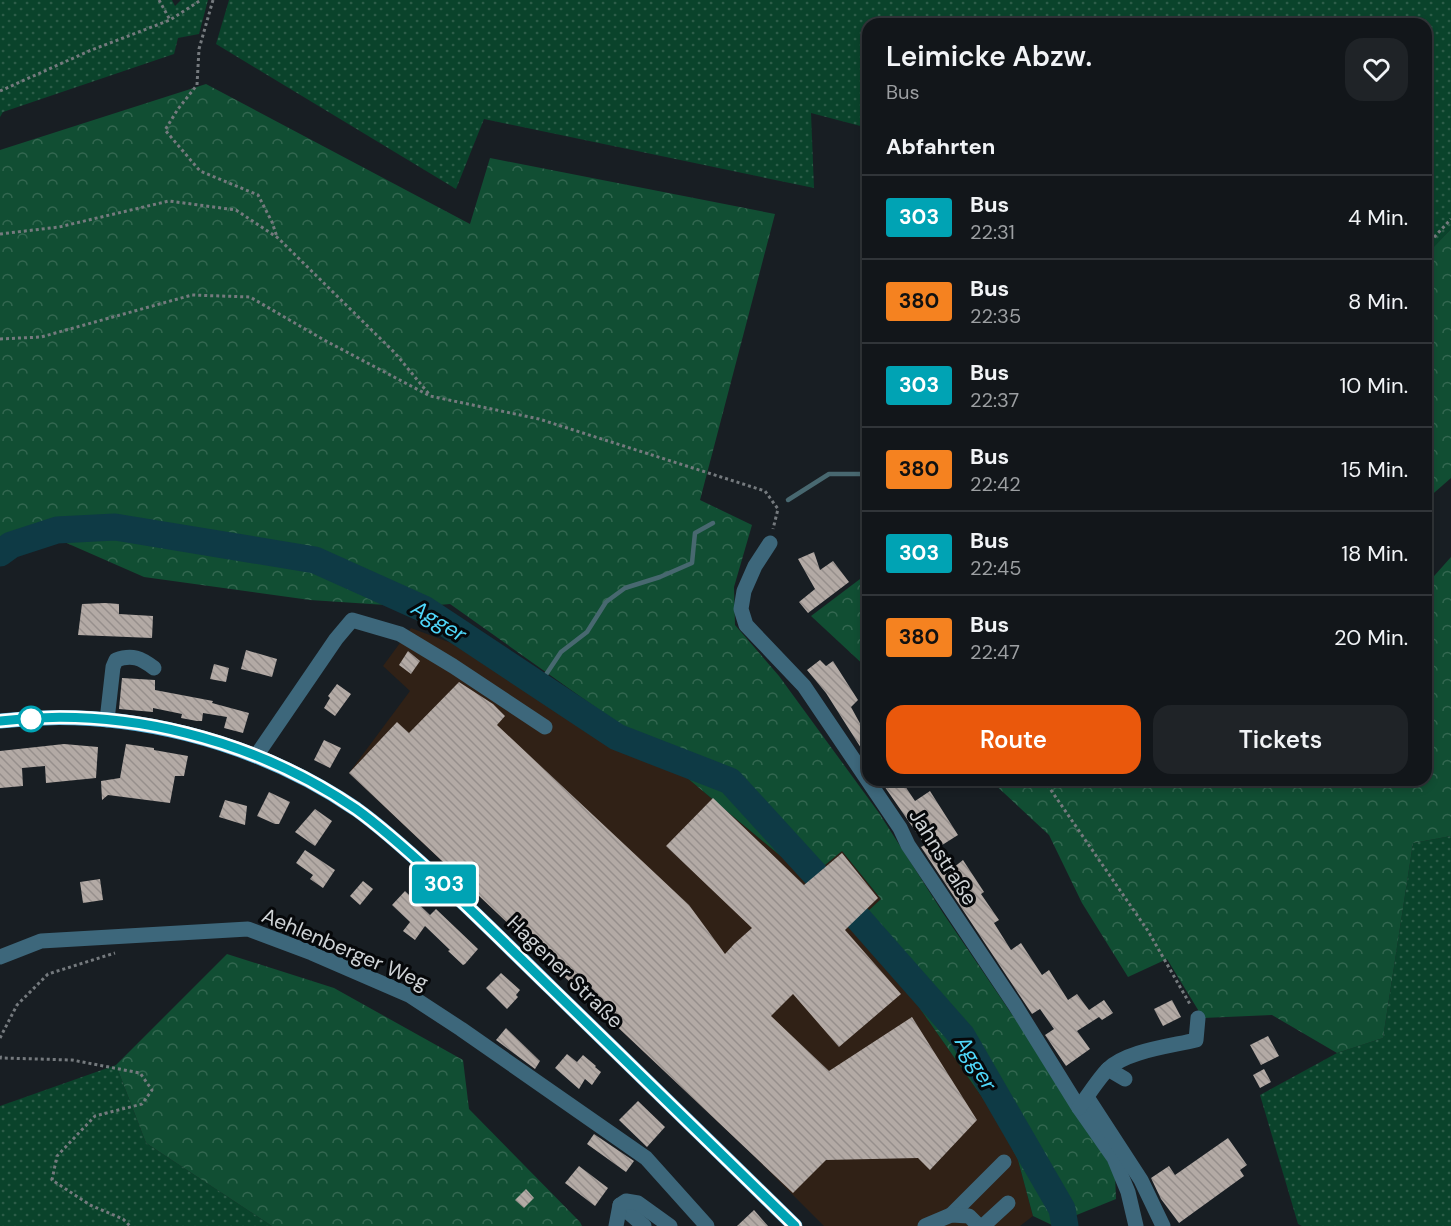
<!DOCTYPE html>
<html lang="de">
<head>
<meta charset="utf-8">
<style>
	:root { --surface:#12161a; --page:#1f2327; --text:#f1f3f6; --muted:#9c9fa2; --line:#313539; --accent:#ea580c }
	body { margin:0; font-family:"DM Sans",sans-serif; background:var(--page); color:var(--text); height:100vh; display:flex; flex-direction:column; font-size:22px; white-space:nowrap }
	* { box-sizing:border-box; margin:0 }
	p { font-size:20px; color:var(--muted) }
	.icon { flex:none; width:33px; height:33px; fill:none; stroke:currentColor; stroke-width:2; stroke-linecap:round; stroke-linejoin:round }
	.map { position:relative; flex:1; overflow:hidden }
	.side { position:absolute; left:862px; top:18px; width:570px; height:768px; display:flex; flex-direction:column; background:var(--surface); border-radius:18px; box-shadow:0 3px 9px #0003,0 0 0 2px var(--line) }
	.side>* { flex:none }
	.badge { padding:0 12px; border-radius:4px; font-size:21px; line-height:39px }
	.map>.badge { position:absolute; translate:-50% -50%; box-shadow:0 0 0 3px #fff }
	h2 { padding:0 24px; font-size:22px; line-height:54px }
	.round { display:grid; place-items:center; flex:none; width:63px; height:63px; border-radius:18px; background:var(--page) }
	.headline { display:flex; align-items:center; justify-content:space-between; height:102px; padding:0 24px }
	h1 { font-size:28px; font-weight:600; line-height:45px }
	.primary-button { display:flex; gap:12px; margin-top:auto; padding:12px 24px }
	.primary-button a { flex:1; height:69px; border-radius:18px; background:var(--accent); color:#fff; font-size:24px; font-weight:600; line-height:69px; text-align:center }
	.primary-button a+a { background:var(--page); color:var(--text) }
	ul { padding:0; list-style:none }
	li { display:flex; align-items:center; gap:18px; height:84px; padding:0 24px; border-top:2px solid var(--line) }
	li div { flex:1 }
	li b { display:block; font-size:22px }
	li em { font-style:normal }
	li .badge { min-width:66px; font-weight:700; text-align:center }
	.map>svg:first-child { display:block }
</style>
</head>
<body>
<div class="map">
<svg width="1451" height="1226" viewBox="0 0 1451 1226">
	<defs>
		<pattern id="grass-dots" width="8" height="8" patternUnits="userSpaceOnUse" patternTransform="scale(1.5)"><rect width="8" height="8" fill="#0a432b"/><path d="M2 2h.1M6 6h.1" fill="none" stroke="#2d5d49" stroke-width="1.8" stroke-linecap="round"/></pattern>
		<pattern id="forest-crowns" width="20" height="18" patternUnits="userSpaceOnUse" patternTransform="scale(1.5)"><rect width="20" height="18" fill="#114e33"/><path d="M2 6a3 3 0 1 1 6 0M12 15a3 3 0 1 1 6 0" fill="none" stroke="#336750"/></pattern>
		<pattern id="building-back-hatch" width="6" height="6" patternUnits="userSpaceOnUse" patternTransform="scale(1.5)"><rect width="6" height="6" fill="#b3aaa5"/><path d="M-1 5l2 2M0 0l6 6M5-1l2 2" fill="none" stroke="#968f8c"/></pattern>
	</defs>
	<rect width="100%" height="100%" fill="#181e23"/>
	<polygon fill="#302116" points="411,628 486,656 643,741 808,879 842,851 881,899 852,926 916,1003 996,1117 1018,1160 1033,1216 1020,1226 824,1226 751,1153 349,773 410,691 383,666"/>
	<g fill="url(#grass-dots)">
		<polygon points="0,0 172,0 175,6 181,0 208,0 199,34 178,38 174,54 3,112 0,117"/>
		<polygon points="229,0 1451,0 1451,229 1427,254 1426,24 868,24 868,128 811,113 814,188 484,119 456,189 216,44"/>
		<polygon points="1451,836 1451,1226 1302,1226 1298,1224 1260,1095 1337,1053 1383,1038 1413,843"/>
		<polygon points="116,1065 146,1143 272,1226 0,1226 0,1106"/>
	</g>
	<g fill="url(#forest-crowns)">
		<polygon points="206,84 470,224 490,158 775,214 700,500 752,525 734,587 735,625 779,676 879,813 943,913 1079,1113 1115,1174 1116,1199 1052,1225 1033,1216 1018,1160 996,1117 916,1003 852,926 881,899 842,851 808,879 643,741 450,604 416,607 310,600 144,577 62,541 0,556 0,150"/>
		<polygon points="1451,229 1451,478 1427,499 1427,254"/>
		<polygon points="1451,557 1451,836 1413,843 1383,1038 1337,1053 1272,1015 1203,1018 1167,959 1128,977 1082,903 1049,835 990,780 1426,780 1427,584"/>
		<polygon points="868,573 868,669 811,616"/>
		<polygon points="227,954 334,988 463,1060 469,1109 580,1222 582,1226 272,1226 146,1143 116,1065"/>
	</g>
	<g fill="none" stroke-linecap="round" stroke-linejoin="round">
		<g stroke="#486870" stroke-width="4.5">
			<polyline points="788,500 829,474 868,474"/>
			<polyline points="525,676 545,676 561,652 587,632 606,602 625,588 660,577 692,563 695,533 713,523"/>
		</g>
		<g stroke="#0e3a45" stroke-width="27">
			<polyline points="0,553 11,545 57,530 115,527 315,560 424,609 617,737 730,781 816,875"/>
			<polyline points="858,918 962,1036 1062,1209 1065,1226"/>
		</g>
	</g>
	<g fill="url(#building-back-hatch)">
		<polygon points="814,552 820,570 833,561 849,582 808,613 799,602 815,589 798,559"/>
		<polygon points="105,603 119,604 119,614 153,616 152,638 78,635 82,604"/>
		<polygon points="246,650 277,659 272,677 241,669"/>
		<polygon points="408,651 420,661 411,674 399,665"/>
		<polygon points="820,660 826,666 833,661 858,700 851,707 868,738 868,759 826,693 807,670"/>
		<polygon points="214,664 229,668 226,682 210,679"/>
		<polygon points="122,678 155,680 155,690 213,701 212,703 249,713 243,733 224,728 227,717 203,713 202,721 197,721 181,718 182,714 153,708 153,712 119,709"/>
		<polygon points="459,682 493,704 505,716 497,725 689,905 725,954 734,944 752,928 666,846 713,798 804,885 842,853 878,898 845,930 901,994 839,1047 793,994 771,1016 829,1071 912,1017 977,1120 930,1170 918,1158 826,1160 793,1193 349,773 397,722 409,733"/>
		<polygon points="337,684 351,694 335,716 324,708 330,698 328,696"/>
		<polygon points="324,740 341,748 330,768 314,760"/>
		<polygon points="64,744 98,747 96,778 46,783 45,766 22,768 23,786 0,788 0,751"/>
		<polygon points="126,744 154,748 154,750 188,756 184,776 175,776 170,803 108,795 102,800 101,781 120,778"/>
		<polygon points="880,780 901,780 915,801 930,791 958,835 939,847 953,868 963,860 984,892 981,894 999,920 994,923 1011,950 1021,943 1042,975 1049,970 1068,1000 1077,994 1089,1010 1104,1000 1113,1013 1102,1020 1099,1017 1077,1031 1090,1049 1066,1066 1045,1035 1054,1029 1040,1009 1032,1014 921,847 925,845"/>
		<polygon points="269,792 290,802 279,824 275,824 257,816"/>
		<polygon points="225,800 247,806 245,825 219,817"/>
		<polygon points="315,809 332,821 315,846 295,832"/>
		<polygon points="305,850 335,870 323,888 310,879 313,875 296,863"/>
		<polygon points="100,879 103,900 83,903 80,882"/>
		<polygon points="363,881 373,889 360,905 350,896"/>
		<polygon points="405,891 430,915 436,909 478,949 465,964 463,965 448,951 450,950 425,926 415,940 403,931 410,922 392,905"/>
		<polygon points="501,973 520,990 516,995 518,997 507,1009 486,988"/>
		<polygon points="1172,1000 1181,1017 1163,1026 1154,1009"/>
		<polygon points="506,1028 540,1061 535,1069 496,1040"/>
		<polygon points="1268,1036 1279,1056 1261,1065 1250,1045"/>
		<polygon points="567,1054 577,1062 583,1055 596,1066 595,1067 601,1072 592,1085 585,1079 579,1089 555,1068"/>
		<polygon points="1264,1069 1271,1082 1260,1088 1253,1075"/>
		<polygon points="638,1101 665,1127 647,1147 619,1120"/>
		<polygon points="594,1134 634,1161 626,1172 587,1144"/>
		<polygon points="1228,1138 1247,1165 1240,1170 1244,1176 1179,1223 1161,1199 1151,1178 1169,1166 1175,1175"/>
		<polygon points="579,1166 608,1188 595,1206 565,1183"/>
		<polygon points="526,1189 534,1198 524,1208 515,1200"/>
		<polygon points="754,1210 768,1226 737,1226"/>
	</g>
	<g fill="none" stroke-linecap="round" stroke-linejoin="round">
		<g stroke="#757a7e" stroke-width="3" stroke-dasharray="3 3" stroke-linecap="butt">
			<polyline points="159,0 170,20"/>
			<polyline points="213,0 199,49 197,85 178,109 165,130 200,171 258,195 272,222 277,237"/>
			<polyline points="0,91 89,51 170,20 201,0"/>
			<polyline points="0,234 59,227 169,201 236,210 278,238 395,353 429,394"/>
			<polyline points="1426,246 1451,219"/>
			<polyline points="0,339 41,337 192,295 250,297 324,340 430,396 539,419 765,491 778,509 773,529"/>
			<polyline points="1044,780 1148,931 1191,1006"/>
			<polyline points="0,1038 17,1005 48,974 115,953"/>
			<polyline points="0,1056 1,1058 72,1060 140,1073 152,1090 142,1104 95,1116 57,1156 52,1180 90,1205 123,1219 130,1226"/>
		</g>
		<g stroke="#3d677b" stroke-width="15">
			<polyline points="770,543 755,566 744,591 741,609 746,625 804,686 900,828 908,845 1015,1005 1079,1108 1114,1158 1128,1192 1136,1226"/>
			<path d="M107,720L113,667L116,660C132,654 141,658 154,668"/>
			<polyline points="256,756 336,639 352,620 400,634 453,666 545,727"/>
			<polyline points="0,957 41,941 248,929 312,953 409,995 461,1029 646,1158 707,1226"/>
			<polyline points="1108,1069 1125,1079"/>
			<polyline points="1087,1097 1141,1180 1163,1226"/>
			<path d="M1079,1108C1088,1095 1097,1081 1107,1070C1125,1051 1172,1046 1196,1040L1198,1018"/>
			<polyline points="620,1205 644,1226"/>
			<polyline points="951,1215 1004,1162"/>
			<polyline points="616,1226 620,1205 626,1201 638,1203 670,1226"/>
			<polyline points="925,1226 951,1215 969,1216 979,1226"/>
			<polyline points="983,1226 1008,1203"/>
		</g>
		<path stroke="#54b2dc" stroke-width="15" d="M0,721C123,706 254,740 356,809C384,829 410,853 435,876C475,913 513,951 552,989C633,1067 714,1147 795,1226"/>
	</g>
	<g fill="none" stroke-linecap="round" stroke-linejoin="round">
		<defs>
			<path id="line" d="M0,721C123,706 254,739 356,809C384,829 410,853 435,876C475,913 513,951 552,989C633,1068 714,1147 795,1226"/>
		</defs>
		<use href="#line" stroke="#fff" stroke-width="14"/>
		<use href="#line" stroke="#00a3b4" stroke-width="9"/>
	</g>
	<circle fill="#fff" stroke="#00a3b4" stroke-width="3" cx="31" cy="719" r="12"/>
	<g text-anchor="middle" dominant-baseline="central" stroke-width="6" stroke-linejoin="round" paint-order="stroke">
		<g font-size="21" fill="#cfd3d6" stroke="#06080a">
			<text transform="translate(943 857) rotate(58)">Jahnstraße</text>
			<text transform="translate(345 949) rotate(23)">Aehlenberger Weg</text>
			<text transform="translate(565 972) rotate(44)">Hagener Straße</text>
		</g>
		<g font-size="22" font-style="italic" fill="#4fd7fa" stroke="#06080a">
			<text transform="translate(439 621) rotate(31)">Agger</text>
			<text transform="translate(976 1063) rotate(59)">Agger</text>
		</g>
	</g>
</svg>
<b class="badge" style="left:444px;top:884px;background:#00a3b4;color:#fff">303</b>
<section class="side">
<div class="headline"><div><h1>Leimicke Abzw.</h1><p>Bus</p></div><a class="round"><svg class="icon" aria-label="heart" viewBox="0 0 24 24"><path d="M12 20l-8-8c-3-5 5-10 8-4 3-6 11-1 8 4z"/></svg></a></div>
<h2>Abfahrten</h2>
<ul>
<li><span class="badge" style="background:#00a3b4;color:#fff">303</span><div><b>Bus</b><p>22:31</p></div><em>4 Min.</em></li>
<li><span class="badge" style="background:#f58220;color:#111">380</span><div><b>Bus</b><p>22:35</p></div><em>8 Min.</em></li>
<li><span class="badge" style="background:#00a3b4;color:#fff">303</span><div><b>Bus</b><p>22:37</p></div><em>10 Min.</em></li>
<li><span class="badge" style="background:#f58220;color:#111">380</span><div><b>Bus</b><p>22:42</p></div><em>15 Min.</em></li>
<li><span class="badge" style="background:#00a3b4;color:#fff">303</span><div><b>Bus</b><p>22:45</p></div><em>18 Min.</em></li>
<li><span class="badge" style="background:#f58220;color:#111">380</span><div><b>Bus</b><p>22:47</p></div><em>20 Min.</em></li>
</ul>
<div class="primary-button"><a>Route</a><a>Tickets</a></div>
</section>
</div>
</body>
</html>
